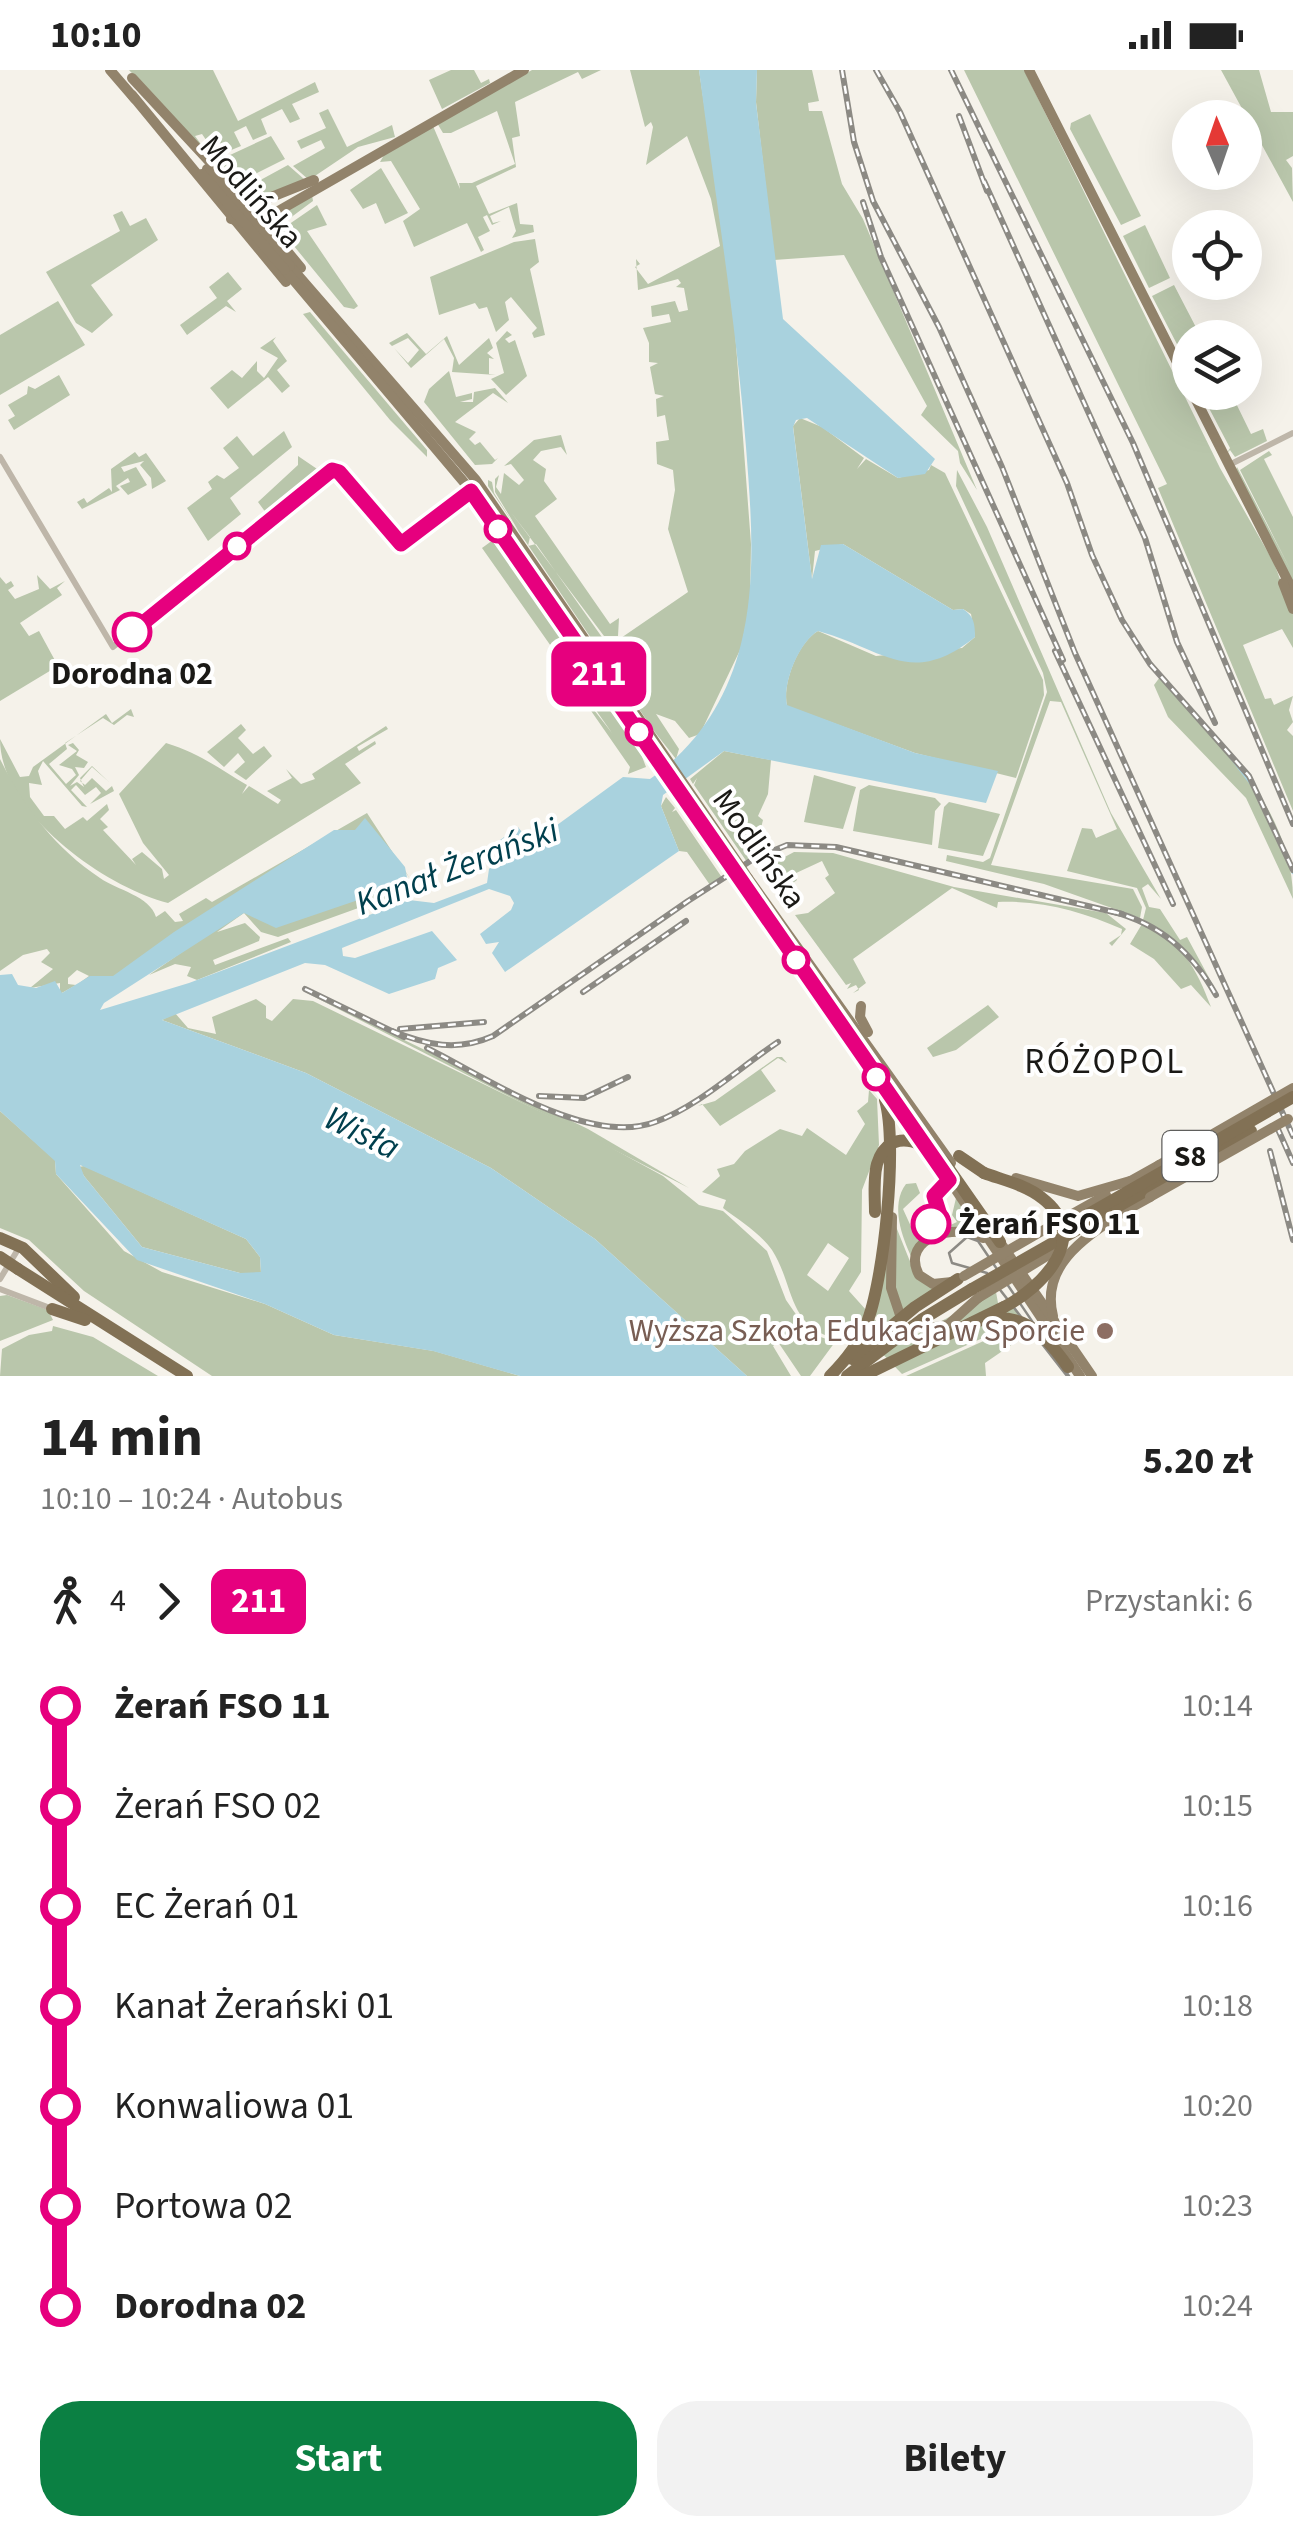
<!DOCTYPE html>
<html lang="pl">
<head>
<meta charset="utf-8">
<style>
	:root { --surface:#fff; --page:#f2f2f2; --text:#222; --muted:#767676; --accent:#0b8043 }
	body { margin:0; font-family:"Source Sans 3",sans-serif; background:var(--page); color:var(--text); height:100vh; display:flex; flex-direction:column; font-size:38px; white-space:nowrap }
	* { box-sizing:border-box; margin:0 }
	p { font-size:32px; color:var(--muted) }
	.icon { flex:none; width:55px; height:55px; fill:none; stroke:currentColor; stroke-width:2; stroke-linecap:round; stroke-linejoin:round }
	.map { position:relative; height:1306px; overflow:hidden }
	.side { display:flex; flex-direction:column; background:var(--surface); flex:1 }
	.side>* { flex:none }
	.badge { padding:0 20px; border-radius:15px; font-size:35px; line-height:65px }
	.needle { width:65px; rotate:358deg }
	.buttons { position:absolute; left:1172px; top:30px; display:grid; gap:20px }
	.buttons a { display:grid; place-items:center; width:90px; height:90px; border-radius:50%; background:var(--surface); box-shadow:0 10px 40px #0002; font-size:50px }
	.map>.badge { position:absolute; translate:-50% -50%; box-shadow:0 0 0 5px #fff }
	.legs { display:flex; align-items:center; gap:15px; height:110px; padding:0 40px; font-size:32px }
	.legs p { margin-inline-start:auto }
	.overview { display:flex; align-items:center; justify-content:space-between; height:170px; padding:0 40px }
	h1 { font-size:55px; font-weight:700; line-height:75px }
	.action { display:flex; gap:20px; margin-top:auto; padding:20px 40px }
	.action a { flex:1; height:115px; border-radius:40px; background:var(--accent); color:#fff; font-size:40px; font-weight:700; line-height:115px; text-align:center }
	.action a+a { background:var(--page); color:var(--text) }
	ul { padding:0 40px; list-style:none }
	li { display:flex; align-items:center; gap:35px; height:100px; font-size:38px }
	li i { display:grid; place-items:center; width:15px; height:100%; margin:0 12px; background:currentColor }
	li i::after { content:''; width:25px; height:25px; margin:-12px; border:8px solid; border-radius:50%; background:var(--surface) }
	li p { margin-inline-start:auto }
	li:first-child i { background:linear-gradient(#0000 50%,currentColor 0) }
	li:last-child i { background:linear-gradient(currentColor 50%,#0000 0) }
	.status { display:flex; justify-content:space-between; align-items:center; height:70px; padding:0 50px; background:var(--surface); direction:ltr }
	.status svg { height:28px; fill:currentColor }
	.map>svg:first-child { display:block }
</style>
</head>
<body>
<div class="status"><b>10:10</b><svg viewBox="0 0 49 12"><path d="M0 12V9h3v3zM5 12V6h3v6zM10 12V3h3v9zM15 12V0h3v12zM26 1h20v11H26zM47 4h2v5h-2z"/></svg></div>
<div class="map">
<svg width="1293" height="1306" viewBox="0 0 1293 1306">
	<rect width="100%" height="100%" fill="#f5f2ea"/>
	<g fill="#b9c6ab" fill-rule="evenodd">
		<polygon points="129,0 213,0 238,51 315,12 319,22 292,34 300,49 290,53 282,39 261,49 267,64 253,70 246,56 234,62 241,76 217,86 202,64 195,66 212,89"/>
		<polygon points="451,0 474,0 481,13 489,9 490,13 442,39 429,10"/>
		<polygon points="532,0 601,0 582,9 578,2 515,32 520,66 512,68 516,97 476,116 489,144 517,133 520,154 533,155 534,162 512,168 516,161 509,137 490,146 493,153 501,151 492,155 487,145 483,147 490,161 478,167 484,180 481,182 467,153 414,177 403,151 420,139 391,91 380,92 384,85 433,56 460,119 459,113 472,113 515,94 497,41 451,63 443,63 437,53"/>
		<polygon points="630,0 699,0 732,221 751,474 750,535 741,578 700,664 689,668 675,651 656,644 679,679 676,689 654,661 488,416 488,410 492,412 494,423 524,470 495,422 495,409 499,405 496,417 501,424 504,403 519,415 524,410 511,394 504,396 534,370 561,365 567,385 561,377 541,381 533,390 546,399 544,411 557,429 535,446 610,554 619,548 618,566 604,566 510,441 530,467 528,476 536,474 604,570 618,570 688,522 668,459 675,420 673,400 657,394 656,372 669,370 665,345 657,347 656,329 664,326 655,324 650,297 658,293 649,292 649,273 643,258 671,252 669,244 652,247 651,236 675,231 679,242 688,240 684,218 676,217 681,213 678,209 638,220 636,189 640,194 635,197 648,214 720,176 711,129 687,66 646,95 653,57 651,52 645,57"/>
		<polygon points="757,0 812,0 819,31 808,33 809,41 822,41 842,114 863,149 977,420 960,393 958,381 921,345 927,336 844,185 774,190 756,32"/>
		<polygon points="964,0 1024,0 1220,398 1274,493 1293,544 1293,578 1282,559 1243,575 1265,629 1271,628 1274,635 1293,626 1289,640 1293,652 1287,660 1293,666 1293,741 1158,418 1167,414"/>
		<polygon points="1221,0 1259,0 1271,42 1293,42 1293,86 1286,90 1292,98 1293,132"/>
		<polygon points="328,39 347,77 392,55 395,67 358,77 309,110 293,96 325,78 321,70 301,79 297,71 326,58 319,43"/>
		<polygon points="1090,44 1141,146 1121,155 1070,59 1071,53"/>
		<polygon points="271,66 285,89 247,108 255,113 288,95 304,109 259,131 250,127 217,91"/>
		<polygon points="381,98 408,143 385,154 376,133 363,139 350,120"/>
		<polygon points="312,125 313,131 282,154 285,157 317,135 327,155 307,161 358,236 354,239 344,237 280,159 284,142"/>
		<polygon points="122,141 130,156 146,148 158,170 91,215 113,245 92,263 76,253 46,202 120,161 113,145"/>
		<polygon points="1145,155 1170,208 1149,218 1123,166"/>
		<polygon points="535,169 539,192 530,199 545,265 534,268 532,263 537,258 511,227 505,232 509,250 496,262 487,237 479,239 475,233 439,245 430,207 514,172"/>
		<polygon points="228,202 242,219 227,231 236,242 226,236 187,265 180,255 217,228 209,217"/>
		<polygon points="1174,215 1201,267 1190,268 1190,275 1180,280 1152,226"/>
		<polygon points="58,231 85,275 0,325 0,265"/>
		<polygon points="310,242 427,380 427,387 390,350 303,244"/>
		<polygon points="507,261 512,265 505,269 509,273 515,270 527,306 506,325 491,309 504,303 496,273"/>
		<polygon points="407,263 426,284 447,266 459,295 489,268 493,278 487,283 494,289 489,288 489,304 496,305 452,302 454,288 444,269 411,298 394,278 408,293 419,280 408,268 392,276 389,273"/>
		<polygon points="276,267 273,271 287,291 277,300 290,316 282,323 268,307 228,339 210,318 232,300 242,308 257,291 257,301 264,308 278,288 260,278"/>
		<polygon points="449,301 456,327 472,323 472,329 460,332 473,332 474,322 495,318 508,333 493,323 455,352 476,362 469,369 475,375 480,372 495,390 498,388 492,394 475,395 424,332 429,319"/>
		<polygon points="59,305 70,325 14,360 8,350 15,346 8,335 27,324 28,316 35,319"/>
		<polygon points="1201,323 1231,323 1251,364 1263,359 1267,371 1235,387 1230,380 1227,383 1230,378"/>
		<path d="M800,348L822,357L864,388L857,399L866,389L898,408L929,400L931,395L945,403L1043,610L1044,625L1016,708L915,683L787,636C782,614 798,572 818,561L876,586L962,578L975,567L971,544L963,539L953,540L843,474L815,481L812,509L793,356Z"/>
		<polygon points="284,361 292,377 230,428 241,444 208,471 187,438 212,419 208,412 217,405 224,409 239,398 223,378 237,366 253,386"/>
		<polygon points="1269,381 1272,385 1264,389 1293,447 1293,518 1235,402 1237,397 1290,499 1240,400"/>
		<polygon points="135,382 139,387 146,383 166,411 152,419 151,408 140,395 144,391 121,397 124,402 136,397 147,415 128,425 120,416 130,412 128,408 116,416 120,420 82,439 77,432 84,428 87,433 109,418 112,422 111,399"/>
		<polygon points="298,386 323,403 269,447 258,432 298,395"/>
		<polygon points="957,400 987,457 1111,743 1161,829 1148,814 1142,818 1149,837 1160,839 1180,870 1187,867 1220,928 1181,875 1143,850 1146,838 1137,818 1067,801 1082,758 1092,759 1096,768 1117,759 1061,632 1050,631 991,795 1133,819 1142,837 1140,848 1044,814 946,791 947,785 983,792 990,788 1047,622 1043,603 956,416"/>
		<polygon points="493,470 638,676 646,697 628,704 630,697 562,599 612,663 482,478"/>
		<polygon points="37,505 50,519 65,511 57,518 62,525 20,553 29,566 39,561 58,596 0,631 0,507 6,514 11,511 14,516 8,520 15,529 39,519"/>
		<path d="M1160,607C1217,668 1293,739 1293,829L1246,728L1168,647L1154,615Z"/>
		<path d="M131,639L134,647L127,645L114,655L103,648L65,673L67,679L49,694L66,714L76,705L72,699L59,695L77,681L68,675L73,673L79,680L76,685L88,692L84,698L75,697L79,705L70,716L77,712L84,717L80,708L92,696L109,712L92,697L80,711L85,715L92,708L106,721L112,716L114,721L90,734L101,723L96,717L85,725L76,715L71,720L87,737L82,736L43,691L38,701L42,715L29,713L30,727L44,746H54L65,759L83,747L87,751L107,734L109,740L100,749L108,757L103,760L136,795L132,789L142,782L162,799L164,809L169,805L143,773L119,724L166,673C199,683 218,698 247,715L242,724L249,716L278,734L281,730L267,721L292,708L286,699L301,714L315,709L312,704L386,656L388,659L357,677L359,681L375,671L376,674L345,694L361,713L168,833C105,817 0,743 0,669L20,707L29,706L33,697L106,644L112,653Z"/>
		<polygon points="241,654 246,660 238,668 253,684 264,676 272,686 246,710 234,702 245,692 238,683 224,697 207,682"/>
		<polygon points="724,681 771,690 768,724 758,746 763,750 760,762 749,760 761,783 747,792 694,715 697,708 693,714 690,709"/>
		<path d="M0,689C24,737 55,778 100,808C117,820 150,826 156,847L165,841L175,852L183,851L179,844L206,828L212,832L367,743L410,809L403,797L295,816L123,905L78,914L89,906L77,900L68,908V914L76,915L60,924V913L30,918L53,899L41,892L50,883L47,879L23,885L0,901Z"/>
		<polygon points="814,705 856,717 843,759 804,752"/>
		<polygon points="869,715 935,728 941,734 935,741 932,775 853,761 860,720"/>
		<polygon points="666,727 675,738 672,742 676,740 723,809 710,815 687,782 679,781 661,736"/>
		<polygon points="949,732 1000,744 983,786 938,778 944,737"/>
		<path d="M794,782L833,783L954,817L1106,843L1126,859L1112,876L1109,873L1121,865L1122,859C1083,842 1042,830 998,832L997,838L952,818L853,889L866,913L853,923L859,920L856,915L847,919L851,913L846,915L795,845L808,843L835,823L825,808L829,805L822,791L794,804L797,810L782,821L766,797Z"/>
		<polygon points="408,813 384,823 386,828 278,867 261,862 244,843 217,862 245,853 260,867 259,871 213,890 215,895 288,868 291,872 197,910 187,906 191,897 175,894 149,905 238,843 280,840"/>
		<path d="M1142,854C1182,872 1196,897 1211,937L1191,915L1181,919L1154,889L1130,874Z"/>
		<polygon points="301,920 588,1059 689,1118"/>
		<polygon points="256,929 266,936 266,948 272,951 293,929 313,931 586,1064 663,1106 699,1135 723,1141 767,1181 786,1230 802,1253 815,1265 835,1272 810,1306 801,1306 778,1272 773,1276 791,1306 747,1306 595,1169 491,1098 306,1003 162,950 175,943 188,958 216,964 212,947"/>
		<polygon points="988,935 999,947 956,980 933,987 927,978"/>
		<polygon points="777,987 782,987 787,993 778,988 761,1000 776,1021 720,1056 702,1034 698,1036 715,1031"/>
		<path d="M869,1020L877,1029L879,1075L862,1120L861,1202L849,1221L876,1251L868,1268L849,1260L833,1268C787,1254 794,1214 772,1180C760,1163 740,1151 723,1138L726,1130L702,1122L720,1106L717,1099L734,1094L745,1081L780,1059L802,1066L807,1058L846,1085L865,1054L857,1041L868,1032ZM828,1173L849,1188L828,1221L807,1205Z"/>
		<polygon points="0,1041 55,1090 56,1104 124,1181 162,1202 265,1234 334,1265 434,1281 520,1306 212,1306 84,1221 29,1170 0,1158"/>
		<polygon points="84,1096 246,1169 260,1187 261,1203 240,1203 142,1177 84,1106 79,1097"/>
		<polygon points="891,1098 889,1213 899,1247 892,1253 906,1270 996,1222 998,1233 1006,1232 1019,1244 994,1263 902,1304 871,1272 879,1250 874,1245"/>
		<path d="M916,1113L920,1123L903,1139L913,1161L933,1163L957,1152L952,1145L956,1128L979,1162L929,1166L912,1188C902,1167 890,1135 906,1114Z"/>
		<polygon points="895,1154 913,1199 941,1216 902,1243 893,1221"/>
		<polygon points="7,1225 48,1240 53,1250 0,1271 0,1226"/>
		<polygon points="1012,1254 1030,1262 985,1293 986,1306 906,1306 988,1269 996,1274 996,1266"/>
		<polygon points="53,1256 93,1267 158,1306 0,1306 2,1279 29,1265 52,1261"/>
	</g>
	<path fill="#a9d2de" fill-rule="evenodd" d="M699,0H757L756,33L783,249L935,389L925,404L898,408L807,348L796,350L793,357L812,509L821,475L843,474L953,540L963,539C974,546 975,554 975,567C911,619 882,578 818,561C799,572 782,614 787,635L915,683L998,701L986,733L724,681L663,725L661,736L679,781L505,902L492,883L499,872L486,874L480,864L511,840L514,833L510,826L489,819L342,878L343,886L355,888L432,861L457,890L438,898L435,909L389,924L325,895L305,893L162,950L306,1003L491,1098L595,1169L747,1306H520L433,1281L334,1265L265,1234L137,1190L56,1104L55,1091L0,1041V905L12,904L18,915L36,918L55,911L62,923L90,906H113L174,862L334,760H355L365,748L405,797L408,813L276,858L244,843L104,933L100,940L189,913L409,830L434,833L487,813L489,799L503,784L496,773L518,757L531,774L623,707L650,709C697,676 727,630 741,574C757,510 751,442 746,377C736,250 715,126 699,0ZM80,1095L246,1169L260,1187L261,1202L240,1203L142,1177L84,1106Z"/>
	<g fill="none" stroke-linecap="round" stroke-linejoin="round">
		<polyline stroke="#a9d2de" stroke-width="2.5" points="1215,667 1258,723 1293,803"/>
		<g stroke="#beb6a9" stroke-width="6">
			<polyline points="0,387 113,577 331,399 339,402 403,479 409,475"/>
			<polyline points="1229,395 1293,363"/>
			<polyline points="440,445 470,415"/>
			<polyline points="409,475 472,421"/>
			<polyline points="0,1209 20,1176"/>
			<polyline points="0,1219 50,1238"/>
		</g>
		<g stroke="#92836b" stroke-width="10">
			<polyline points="110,0 135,29"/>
			<polyline points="1029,0 1190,318"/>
			<polyline points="132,8 246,131 301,198"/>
			<polyline points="132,25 286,212"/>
			<polyline points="247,131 259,132 314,110"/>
			<polyline points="231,149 254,155 524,0"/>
			<polyline points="290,196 476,410 740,796"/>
			<polyline points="285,200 468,417 543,524"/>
			<polyline points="1192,322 1293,521"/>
			<polyline points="1283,513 1293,539"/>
			<polyline points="748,808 951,1093"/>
			<polyline points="742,812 927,1077"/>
			<polyline points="861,936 860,947 868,962"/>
			<polyline points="948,1108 1080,1306"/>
			<polyline points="1016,1108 1078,1126 1130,1111"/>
			<polyline points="1125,1114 1159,1095"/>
			<polyline points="1121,1143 1150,1127"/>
			<polyline points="892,1147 891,1218 900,1245"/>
			<polyline points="1042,1161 1106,1125"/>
			<polyline points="1002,1175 1092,1306"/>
			<path d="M952,1212L933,1214L919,1205C899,1167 958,1152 983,1168"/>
			<path d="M1053,1246C1040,1195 1086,1167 1123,1142"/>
			<polyline points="924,1259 948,1255 978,1228"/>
		</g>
		<g stroke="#827155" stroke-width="12">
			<polyline points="959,1086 984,1103"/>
			<polyline points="949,1099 1000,1172"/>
			<polyline points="0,1168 23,1178 74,1227"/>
			<polyline points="1057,1171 1251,1061"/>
			<polyline points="18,1199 187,1306"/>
			<polyline points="52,1239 85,1250"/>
			<polyline points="852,1289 915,1237 958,1209"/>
			<path d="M830,1306C845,1291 858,1275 866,1255C884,1212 898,1074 885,1030"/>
			<polyline points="847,1306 921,1250 972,1219"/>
			<polyline points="863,1306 1004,1237"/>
		</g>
		<polyline stroke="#8c8a84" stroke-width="2.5" points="1067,1306 987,1203 952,1193 949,1183 967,1167 978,1171 1069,1306"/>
		<defs>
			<g id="rail">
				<polyline points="842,0 854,72 873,131 939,257 1002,397 1075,583 1293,1066"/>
				<polyline points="876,0 900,42 1067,413 1092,485 1122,550 1150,594 1249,706 1293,800"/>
				<polyline points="951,0 1133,373 1293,754"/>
				<polyline points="959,46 987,121"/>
				<polyline points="984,111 1145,468 1177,572 1215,653"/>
				<polyline points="863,132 881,187 1063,590"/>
				<polyline points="1055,581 1173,834"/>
				<path d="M1111,841C1160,854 1191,881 1216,925"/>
				<polyline points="305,919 404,967"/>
				<polyline points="583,922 686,851"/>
				<polyline points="400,959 484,952"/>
				<path d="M392,961C427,975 457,982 493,966L688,831L755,788L787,775L836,777L1122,844"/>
				<path d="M427,978C487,1008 589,1077 655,1052C699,1036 739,998 778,972"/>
				<polyline points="539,1026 584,1028 628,1007"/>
				<polyline points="1277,1057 1293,1093"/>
				<polyline points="1270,1081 1293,1170"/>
			</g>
		</defs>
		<use href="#rail" stroke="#8c8a84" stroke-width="6"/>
		<use href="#rail" stroke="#fff" stroke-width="2.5" stroke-dasharray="8" stroke-linecap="butt"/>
		<g stroke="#92836b" stroke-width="10">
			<polyline points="207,99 290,196"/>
			<polyline points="202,104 285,200"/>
			<polyline points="740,796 748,808"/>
			<polyline points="1159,1095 1293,1018"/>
			<polyline points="1150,1127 1288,1049"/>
			<polyline points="964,1206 1042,1161"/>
			<polyline points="978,1228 1055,1181"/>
		</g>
		<g stroke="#827155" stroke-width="12">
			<path d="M984,1103C1003,1110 1026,1115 1042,1128C1092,1166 1043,1217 1004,1237"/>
			<path d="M875,1142C875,1127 873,1109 877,1094C890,1052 933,1074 949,1099"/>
			<polyline points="1087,1145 1293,1027"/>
			<polyline points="0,1187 18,1199"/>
			<polyline points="972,1219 1051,1174"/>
			<path d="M972,1253C1018,1237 1043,1261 1068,1297"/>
		</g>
	</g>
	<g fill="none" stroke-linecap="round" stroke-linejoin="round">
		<defs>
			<polyline id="line-1" points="132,562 332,400 339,402 401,474 471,421 949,1110 934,1126 940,1145 931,1154"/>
		</defs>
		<use href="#line-1" stroke="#fff" stroke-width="22"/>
		<use href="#line-1" stroke="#e6007e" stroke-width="15"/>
	</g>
	<g fill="#fff" stroke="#e6007e" stroke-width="5">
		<circle cx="498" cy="459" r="12"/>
		<circle cx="237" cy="476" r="12"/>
		<circle cx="132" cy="562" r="18"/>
		<circle cx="639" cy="662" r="12"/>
		<circle cx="796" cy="890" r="12"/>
		<circle cx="876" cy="1007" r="12"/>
		<circle cx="931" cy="1154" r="18"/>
	</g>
	<circle fill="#8d6e63" stroke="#fff" stroke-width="4" cx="1105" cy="1261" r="10"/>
	<g text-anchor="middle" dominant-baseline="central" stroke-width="8" stroke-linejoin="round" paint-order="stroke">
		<rect fill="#fff" stroke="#5f5e5c" stroke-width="2.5" x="1162.5" y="1061" width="55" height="50" rx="8"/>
		<g font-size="30" font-weight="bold" fill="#1a1916">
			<text x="1190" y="1086">S8</text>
		</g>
		<g font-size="32" fill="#1a1916" stroke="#fff">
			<text transform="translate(251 122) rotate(49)">Modlińska</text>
			<text transform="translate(759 779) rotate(55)">Modlińska</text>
		</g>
		<g font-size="32" font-weight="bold" fill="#1a1916" stroke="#fff">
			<text x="132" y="604">Dorodna 02</text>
			<text x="958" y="1154" text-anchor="start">Żerań FSO 11</text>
		</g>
		<g font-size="32" fill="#785e54" stroke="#fff" text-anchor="end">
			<text x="1085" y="1261">Wyższa Szkoła Edukacja w Sporcie</text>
		</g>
		<g font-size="35" font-style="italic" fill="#003f4d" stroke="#fff">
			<text transform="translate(457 797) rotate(-21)">Kanał Żerański</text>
			<text transform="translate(362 1063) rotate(26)">Wisła</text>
		</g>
		<g font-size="35" letter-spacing="2.5" fill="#1a1916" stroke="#fff">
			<text x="1105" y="992">RÓŻOPOL</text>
		</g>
	</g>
</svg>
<div class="buttons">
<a><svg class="needle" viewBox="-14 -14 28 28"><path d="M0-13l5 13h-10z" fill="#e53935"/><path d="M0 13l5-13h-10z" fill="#767676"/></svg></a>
<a><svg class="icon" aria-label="locate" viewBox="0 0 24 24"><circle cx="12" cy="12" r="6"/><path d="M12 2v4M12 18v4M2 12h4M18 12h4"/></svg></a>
<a><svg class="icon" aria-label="layers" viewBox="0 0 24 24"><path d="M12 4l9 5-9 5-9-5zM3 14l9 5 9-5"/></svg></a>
</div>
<b class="badge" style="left:599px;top:604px;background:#e6007e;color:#fff">211</b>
</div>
<section class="side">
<div class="overview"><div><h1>14 min</h1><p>10:10 – 10:24 · Autobus</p></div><b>5.20 zł</b></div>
<div class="legs"><svg class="icon" aria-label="walk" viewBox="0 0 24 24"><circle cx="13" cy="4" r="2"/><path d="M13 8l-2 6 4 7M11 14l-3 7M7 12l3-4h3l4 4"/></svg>4<svg class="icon" aria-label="forward" viewBox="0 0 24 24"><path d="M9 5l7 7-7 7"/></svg><b class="badge" style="background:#e6007e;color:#fff">211</b><p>Przystanki: 6</p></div>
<ul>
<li><i style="color:#e6007e"></i><b>Żerań FSO 11</b><p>10:14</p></li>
<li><i style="color:#e6007e"></i><span>Żerań FSO 02</span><p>10:15</p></li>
<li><i style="color:#e6007e"></i><span>EC Żerań 01</span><p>10:16</p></li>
<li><i style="color:#e6007e"></i><span>Kanał Żerański 01</span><p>10:18</p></li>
<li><i style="color:#e6007e"></i><span>Konwaliowa 01</span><p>10:20</p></li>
<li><i style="color:#e6007e"></i><span>Portowa 02</span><p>10:23</p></li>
<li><i style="color:#e6007e"></i><b>Dorodna 02</b><p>10:24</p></li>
</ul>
<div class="action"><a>Start</a><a>Bilety</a></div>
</section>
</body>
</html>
